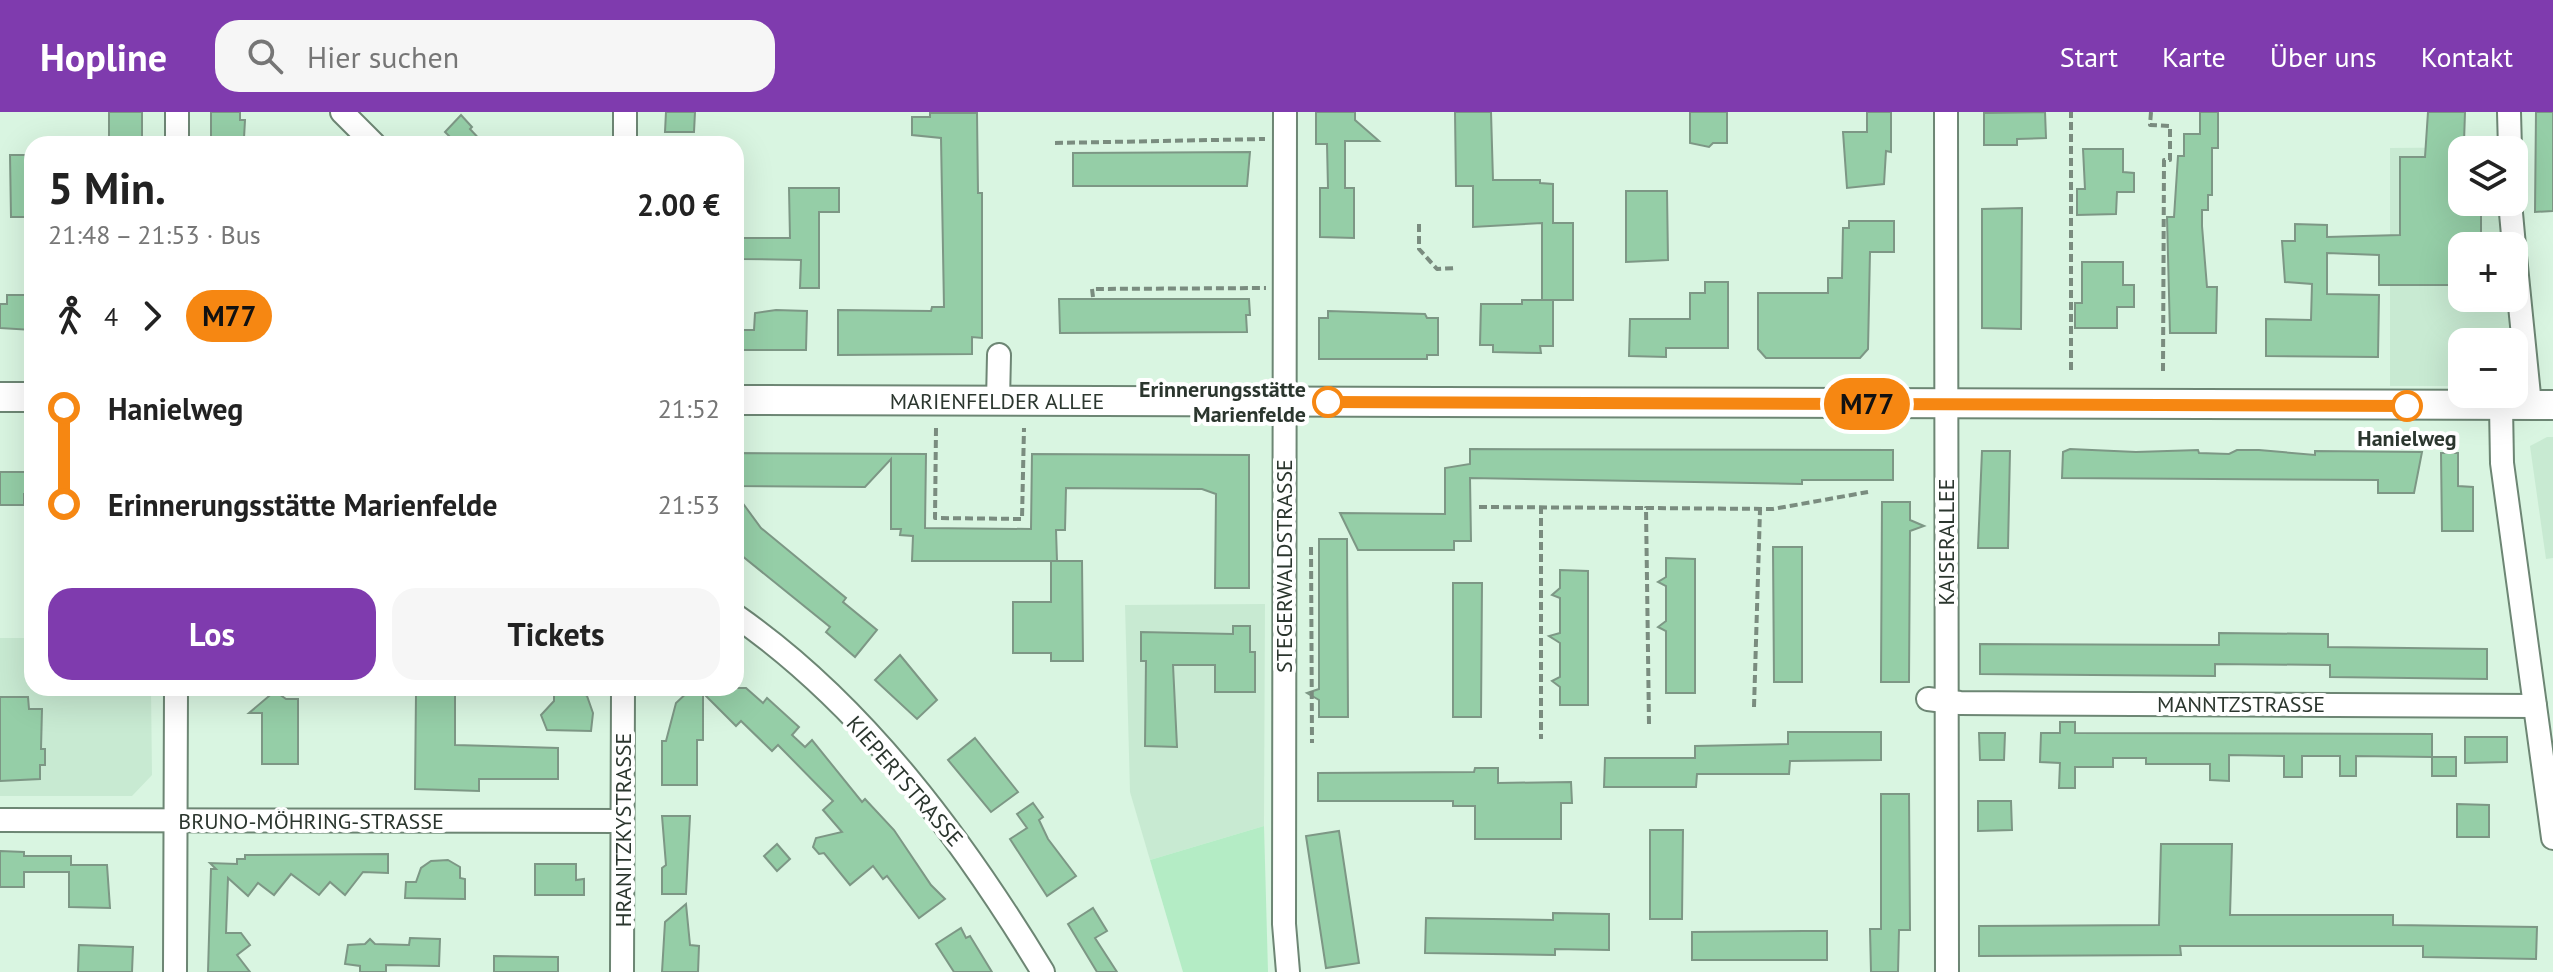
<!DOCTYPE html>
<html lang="de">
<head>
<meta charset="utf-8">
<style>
	:root { --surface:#fff; --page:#f6f6f6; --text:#222; --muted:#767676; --accent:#7f3bae }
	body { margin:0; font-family:"PT Sans",sans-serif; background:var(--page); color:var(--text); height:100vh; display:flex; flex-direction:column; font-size:30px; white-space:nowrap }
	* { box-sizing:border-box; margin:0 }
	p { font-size:26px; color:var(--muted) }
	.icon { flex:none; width:44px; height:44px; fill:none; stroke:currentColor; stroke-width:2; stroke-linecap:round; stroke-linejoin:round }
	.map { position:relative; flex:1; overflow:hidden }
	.panel { position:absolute; left:24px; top:24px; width:720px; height:560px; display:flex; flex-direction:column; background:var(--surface); border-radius:24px; box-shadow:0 8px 32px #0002 }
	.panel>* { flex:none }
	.badge { padding:0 16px; border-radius:26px; font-size:28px; line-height:52px }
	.controls { position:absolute; left:2448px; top:24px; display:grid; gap:16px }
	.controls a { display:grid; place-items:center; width:80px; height:80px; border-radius:16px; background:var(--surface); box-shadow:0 8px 32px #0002; font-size:40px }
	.map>.badge { position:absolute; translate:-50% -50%; box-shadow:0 0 0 4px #fff }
	.legs { display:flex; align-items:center; gap:12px; height:88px; padding:0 24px; font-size:26px }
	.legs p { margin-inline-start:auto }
	.headline { display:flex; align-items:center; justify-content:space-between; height:136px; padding:0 24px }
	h1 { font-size:44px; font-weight:600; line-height:60px }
	.button { display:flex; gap:16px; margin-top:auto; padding:16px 24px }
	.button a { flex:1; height:92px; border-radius:24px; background:var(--accent); color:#fff; font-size:32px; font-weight:600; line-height:92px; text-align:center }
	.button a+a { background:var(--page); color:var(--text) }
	ul { padding:0 24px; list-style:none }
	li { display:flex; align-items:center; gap:28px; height:96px; font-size:30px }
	li i { display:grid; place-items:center; width:12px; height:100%; margin:0 10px; background:currentColor }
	li i::after { content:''; width:20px; height:20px; margin:-10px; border:6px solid; border-radius:50%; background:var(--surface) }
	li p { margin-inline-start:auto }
	li:first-child i { background:linear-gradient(#0000 50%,currentColor 0) }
	li:last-child i { background:linear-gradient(currentColor 50%,#0000 0) }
	header { display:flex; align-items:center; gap:48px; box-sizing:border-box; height:112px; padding:0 40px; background:var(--accent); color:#fff }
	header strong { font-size:38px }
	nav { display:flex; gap:44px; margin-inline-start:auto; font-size:28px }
	.search { width:560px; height:72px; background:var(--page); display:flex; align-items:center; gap:20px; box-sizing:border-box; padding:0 28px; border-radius:24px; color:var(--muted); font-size:30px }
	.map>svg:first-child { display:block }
</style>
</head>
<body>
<header>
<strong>Hopline</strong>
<div class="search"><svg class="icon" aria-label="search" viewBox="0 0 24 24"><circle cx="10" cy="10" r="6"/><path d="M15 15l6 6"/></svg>Hier suchen</div>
<nav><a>Start</a><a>Karte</a><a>Über uns</a><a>Kontakt</a></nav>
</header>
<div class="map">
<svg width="2553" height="860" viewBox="0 0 2553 860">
	<rect width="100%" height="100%" fill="#d9f5e1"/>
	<g fill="#c8ead2">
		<polygon points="2501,35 2501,38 2462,38 2462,90 2503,90 2507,134 2462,134 2462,186 2511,186 2516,259 2514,264 2514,230 2462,230 2462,274 2390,274 2390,36"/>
		<polygon points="2547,325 2553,325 2553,446 2546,447 2530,334"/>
		<polygon points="1265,492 1264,714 1150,748 1130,680 1125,493"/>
		<polygon points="0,526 32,526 32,576 151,576 152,663 132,684 0,684"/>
	</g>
	<polygon fill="#b4ecc5" points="1264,714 1268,860 1183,860 1150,748"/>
	<g fill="#95cea7" stroke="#7d9785" stroke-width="2">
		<rect x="109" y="0" width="33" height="32"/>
		<polygon points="211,0 240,0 240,8 245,8 244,26 240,26 240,32 211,32"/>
		<polygon points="666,0 695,0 694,20 665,20"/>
		<polygon points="1316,0 1355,0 1355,8 1379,29 1345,29 1345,76 1354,76 1354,126 1320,125 1320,76 1328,76 1327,32 1316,32"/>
		<polygon points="1455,0 1491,0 1493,68 1540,68 1540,71 1553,72 1553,111 1573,111 1573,188 1542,188 1542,111 1473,115 1473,74 1456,74"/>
		<polygon points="1690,0 1727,0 1727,31 1713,31 1709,35 1690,31"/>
		<polygon points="1867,0 1891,0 1891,40 1886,39 1884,72 1847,76 1843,20 1867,20"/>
		<polygon points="2045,0 2046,26 2017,27 2017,33 1984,33 1984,1"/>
		<polygon points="2200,0 2218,0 2218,36 2212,36 2212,83 2208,83 2208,98 2202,98 2202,114 2207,175 2217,175 2216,221 2170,221 2167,105 2174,105 2178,44 2184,44 2184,22 2200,22"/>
		<polygon points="2428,0 2465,0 2462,90 2481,90 2481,134 2462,134 2462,173 2379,173 2379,143 2327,141 2327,182 2379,183 2378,245 2266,244 2266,207 2311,208 2312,172 2285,170 2282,129 2295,129 2295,112 2327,113 2327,125 2400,123 2400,45 2425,45"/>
		<polygon points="2536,0 2553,0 2553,99 2535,100"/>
		<polygon points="930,1 977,1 978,81 982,81 982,226 972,225 972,242 838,243 838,198 931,199 932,195 944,195 941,26 912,23 912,5 930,5"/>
		<polygon points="461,3 472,15 470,17 484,32 457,32 445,20"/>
		<polygon points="2083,37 2123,37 2123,60 2134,61 2134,80 2117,80 2116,102 2077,103 2077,77 2085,77"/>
		<polygon points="1250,40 1247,74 1073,74 1073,41"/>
		<polygon points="10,43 32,43 32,105 11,105"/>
		<polygon points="789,76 839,76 839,100 819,100 819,176 800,176 801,148 742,147 741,126 790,126"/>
		<polygon points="1626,79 1667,79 1668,148 1626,150"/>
		<polygon points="2022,96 2021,217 1982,216 1982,97"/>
		<polygon points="1849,109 1894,109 1894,140 1870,140 1868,237 1860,246 1766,246 1758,237 1758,181 1828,181 1828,166 1842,166 1843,116 1849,116"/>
		<polygon points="2082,150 2123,150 2123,173 2134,173 2134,195 2117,195 2117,216 2075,216 2075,191 2082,191"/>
		<polygon points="1705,170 1728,170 1728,236 1666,236 1666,245 1629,244 1630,207 1690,207 1690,181 1705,181"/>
		<polygon points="7,183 32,183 32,218 0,216 0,192 7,192"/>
		<polygon points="1059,187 1249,187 1250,203 1246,203 1247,220 1060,221"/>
		<polygon points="1522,188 1553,188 1553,234 1540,234 1541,241 1493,240 1493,233 1480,233 1481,192 1522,192"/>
		<polygon points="776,198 807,199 806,238 736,238 736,218 754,218 755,201"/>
		<polygon points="1328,199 1425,202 1427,206 1438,206 1438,243 1427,243 1427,247 1319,247 1319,206 1328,206"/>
		<polygon points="1470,337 1893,338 1893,368 1802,368 1802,372 1470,366 1471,429 1454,429 1454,438 1358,438 1340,401 1445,402 1445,356 1470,352"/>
		<polygon points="2070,337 2136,340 2198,338 2199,341 2229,342 2237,338 2259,338 2315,343 2315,339 2422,340 2414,381 2378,381 2378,368 2062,366 2063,340"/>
		<polygon points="1982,339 2010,339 2008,436 1978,436"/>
		<polygon points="736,341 926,342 925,416 1031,417 1032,342 1249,343 1249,476 1215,476 1216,382 1202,377 1066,376 1065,418 1056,418 1057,449 912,449 913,424 900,423 901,417 891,417 891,347 865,375 736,374"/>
		<polygon points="2441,341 2458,341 2458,374 2473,375 2473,419 2442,419"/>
		<polygon points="0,360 32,360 32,382 24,382 24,393 0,393"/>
		<polygon points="736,382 761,416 846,486 843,490 877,518 855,545 826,520 830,515 736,439"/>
		<polygon points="1882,390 1910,390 1910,408 1924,414 1910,419 1909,570 1881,570"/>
		<polygon points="1319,427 1347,427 1348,605 1319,605 1319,588 1307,581 1319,577"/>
		<polygon points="1773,435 1802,435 1802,570 1774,570"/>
		<polygon points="1666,446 1695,447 1695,581 1666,581 1666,519 1658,515 1666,509 1666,474 1658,470 1666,465"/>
		<polygon points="1051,449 1082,449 1083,549 1051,549 1051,541 1013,541 1013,490 1051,490"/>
		<polygon points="1560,458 1588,459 1588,593 1560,593 1560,575 1552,569 1560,565 1560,531 1549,524 1560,521 1560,486 1552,483 1560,476"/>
		<polygon points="1453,471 1482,471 1481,605 1453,605"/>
		<polygon points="1233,514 1250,514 1250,540 1255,540 1255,580 1215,580 1215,553 1173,553 1177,635 1145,634 1146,549 1141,549 1141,520 1233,522"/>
		<polygon points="2219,521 2328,522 2328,535 2487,537 2487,567 2330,565 2330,553 2215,552 2215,564 1980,562 1980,532 2219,533"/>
		<polygon points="900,543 937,588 917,607 875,568"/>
		<polygon points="554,576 573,576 587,584 593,601 591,619 547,618 541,603 554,589"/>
		<polygon points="692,576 746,576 763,591 767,586 799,615 792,623 805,635 812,628 862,690 865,687 894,718 931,773 945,787 919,806 887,764 883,767 873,754 850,773 824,741 819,742 813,735 816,726 842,720 823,698 833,689 778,633 772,639 741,609 736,614 703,581 703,628 697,628 697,673 662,673 662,629 666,629 676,591"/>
		<polygon points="275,579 286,587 298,587 298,652 262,652 262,601 249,601"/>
		<polygon points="416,582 455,582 455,633 558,636 558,667 479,667 479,679 415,677"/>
		<polygon points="0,585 28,585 29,597 42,597 41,637 45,637 45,653 40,653 40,667 0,669"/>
		<polygon points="2060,610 2075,610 2075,621 2432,622 2432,645 2356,644 2356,664 2340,664 2340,644 2302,644 2302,665 2284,665 2284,644 2229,643 2229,669 2210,668 2210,652 2146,652 2146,646 2113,646 2113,655 2075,655 2075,676 2059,676 2060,651 2040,650 2041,621 2060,621"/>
		<polygon points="1788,620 1881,620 1881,648 1790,649 1789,662 1697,662 1696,675 1604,675 1605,646 1695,646 1695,634 1788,632"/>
		<polygon points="1979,621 2005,621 2004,648 1980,648"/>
		<polygon points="2465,625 2507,625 2507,650 2465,651"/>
		<polygon points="975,626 1018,680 991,700 948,648"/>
		<rect x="2432" y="645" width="24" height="19"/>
		<polygon points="1475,656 1498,656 1498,671 1571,670 1572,691 1561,691 1561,727 1475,727 1475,694 1453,694 1453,689 1318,689 1318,661 1474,660"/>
		<polygon points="1881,682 1909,682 1910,818 1899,818 1898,860 1871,860 1870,817 1881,817"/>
		<polygon points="1978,689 2011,689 2012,718 1978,719"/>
		<polygon points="1033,691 1043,705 1039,708 1048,727 1076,764 1047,784 1010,727 1027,716 1017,702"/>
		<polygon points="2457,692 2489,693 2489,725 2457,725"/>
		<polygon points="662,704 690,704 686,782 662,782 662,756 666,753"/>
		<polygon points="1650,718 1683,718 1682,807 1650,807"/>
		<polygon points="1339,719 1359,851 1326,856 1306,724"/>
		<polygon points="777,732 790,747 777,759 764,744"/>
		<polygon points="2161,732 2232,732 2230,803 2393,803 2393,813 2537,815 2536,847 2423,845 2423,834 2180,834 2181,843 1979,844 1979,814 2159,813"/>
		<polygon points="0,739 24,740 24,744 71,744 71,753 107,753 110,796 69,795 69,760 24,760 24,775 0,775"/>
		<polygon points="388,742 388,761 363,760 345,783 330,770 319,783 291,762 274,783 258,771 248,784 228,766 226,821 241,821 250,833 237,843 250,860 208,860 211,757 216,757 210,751 237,752 237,747 245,747 245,743"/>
		<polygon points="448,748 460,755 460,766 465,767 465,787 405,786 406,770 416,770 421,756 431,749"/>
		<polygon points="535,752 576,752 576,768 584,767 584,783 535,783"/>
		<polygon points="686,792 690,833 699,834 698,860 662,860 665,810"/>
		<polygon points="1093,796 1107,819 1095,826 1117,860 1097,860 1068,812"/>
		<polygon points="1553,801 1609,802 1609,838 1555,837 1555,843 1425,841 1426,806 1553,808"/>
		<polygon points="961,816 966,826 970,824 992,860 954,860 936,832"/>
		<polygon points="1804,819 1827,819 1827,848 1692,848 1692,820"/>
		<polygon points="410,826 440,827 439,854 386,853 386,860 360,860 360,854 345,852 348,833 365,832 370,827 375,832 409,833"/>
		<polygon points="79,833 133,835 132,860 78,860"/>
		<polygon points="494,844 558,845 558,860 494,860"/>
	</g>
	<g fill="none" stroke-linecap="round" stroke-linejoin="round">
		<defs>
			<g id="minor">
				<polyline points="342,0 374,32"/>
				<polyline points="1285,0 1284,812 1288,860"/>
				<polyline points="1946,0 1947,860"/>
				<polyline points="2509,0 2510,38"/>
				<polyline points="177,32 177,0"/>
				<polyline points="625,32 625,0"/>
				<polyline points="2510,90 2514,134"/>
				<polyline points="2514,134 2530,293"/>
				<polyline points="998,289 999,243"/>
				<polyline points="2501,294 2502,351 2553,726"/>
				<path d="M736,504C865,594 963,728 1043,860"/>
				<polyline points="1928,587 1960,591 2535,594"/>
				<polyline points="0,708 622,709"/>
				<polyline points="175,860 176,576"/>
				<polyline points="622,860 623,576"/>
			</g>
			<g id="major">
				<polyline points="0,285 32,285"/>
				<polyline points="736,288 2553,293"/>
			</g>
		</defs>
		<use href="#minor" stroke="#6d8674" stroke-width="26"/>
		<use href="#major" stroke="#6d8674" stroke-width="32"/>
		<g stroke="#7a8c7f" stroke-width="4" stroke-dasharray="8 4" stroke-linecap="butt">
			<polyline points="2151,0 2150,13 2170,14 2170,48 2164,48 2163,259"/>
			<polyline points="1055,31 1265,27"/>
			<polyline points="1419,112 1419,137 1437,157 1456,156"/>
			<polyline points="1093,185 1092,177 1266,176"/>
			<polyline points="2071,258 2071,0"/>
			<polyline points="936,316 935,406 1022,407 1024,316"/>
			<polyline points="1541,394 1541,627"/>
			<polyline points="1479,395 1646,396"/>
			<polyline points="1311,435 1312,631"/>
			<polyline points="1754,595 1760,398"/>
			<polyline points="1649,612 1646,396 1773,397 1868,380"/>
		</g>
		<use href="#minor" stroke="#fff" stroke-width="22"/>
		<use href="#major" stroke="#fff" stroke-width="28"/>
	</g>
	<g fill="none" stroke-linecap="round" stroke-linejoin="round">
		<defs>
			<polyline id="line-1" points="1328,290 2407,294"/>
		</defs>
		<use href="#line-1" stroke="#fff" stroke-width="18"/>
		<use href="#line-1" stroke="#f68712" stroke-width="12"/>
	</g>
	<g fill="#fff" stroke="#f68712" stroke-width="4">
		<circle cx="1328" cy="290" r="14"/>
		<circle cx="2407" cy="294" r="14"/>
	</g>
	<g text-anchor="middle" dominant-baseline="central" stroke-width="8" stroke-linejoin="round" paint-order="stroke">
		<g font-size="22" font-weight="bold" fill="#2b362e" stroke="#fff" text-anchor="end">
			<text x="1306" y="277">Erinnerungsstätte<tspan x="1306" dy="25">Marienfelde</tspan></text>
			<text x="2407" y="326" text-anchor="middle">Hanielweg</text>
		</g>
		<g font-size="22" fill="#2b362e" stroke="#fff">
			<text x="997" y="289">MARIENFELDER ALLEE</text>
			<text transform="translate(1946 430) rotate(-90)">KAISERALLEE</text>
			<text transform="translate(1284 454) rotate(-90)">STEGERWALDSTRASSE</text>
			<text x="2241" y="592">MANNTZSTRASSE</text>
			<text transform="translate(905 669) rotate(49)">KIEPERTSTRASSE</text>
			<text x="311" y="709">BRUNO-MÖHRING-STRASSE</text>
			<text transform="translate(623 718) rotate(-90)">HRANITZKYSTRASSE</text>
		</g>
	</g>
</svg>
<div class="controls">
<a><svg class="icon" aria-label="layers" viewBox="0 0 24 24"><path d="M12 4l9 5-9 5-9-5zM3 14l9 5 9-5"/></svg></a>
<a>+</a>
<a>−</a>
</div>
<b class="badge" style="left:1867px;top:292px;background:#f68712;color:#111">M77</b>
<section class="panel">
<div class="headline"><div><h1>5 Min.</h1><p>21:48 – 21:53 · Bus</p></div><b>2.00 €</b></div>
<div class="legs"><svg class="icon" aria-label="walk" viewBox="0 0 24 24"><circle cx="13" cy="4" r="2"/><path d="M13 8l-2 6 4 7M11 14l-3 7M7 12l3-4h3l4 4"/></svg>4<svg class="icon" aria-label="forward" viewBox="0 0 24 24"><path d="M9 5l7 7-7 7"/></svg><b class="badge" style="background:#f68712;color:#111">M77</b></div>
<ul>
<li><i style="color:#f68712"></i><b>Hanielweg</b><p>21:52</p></li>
<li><i style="color:#f68712"></i><b>Erinnerungsstätte Marienfelde</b><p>21:53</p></li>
</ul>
<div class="button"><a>Los</a><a>Tickets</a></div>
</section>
</div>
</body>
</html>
